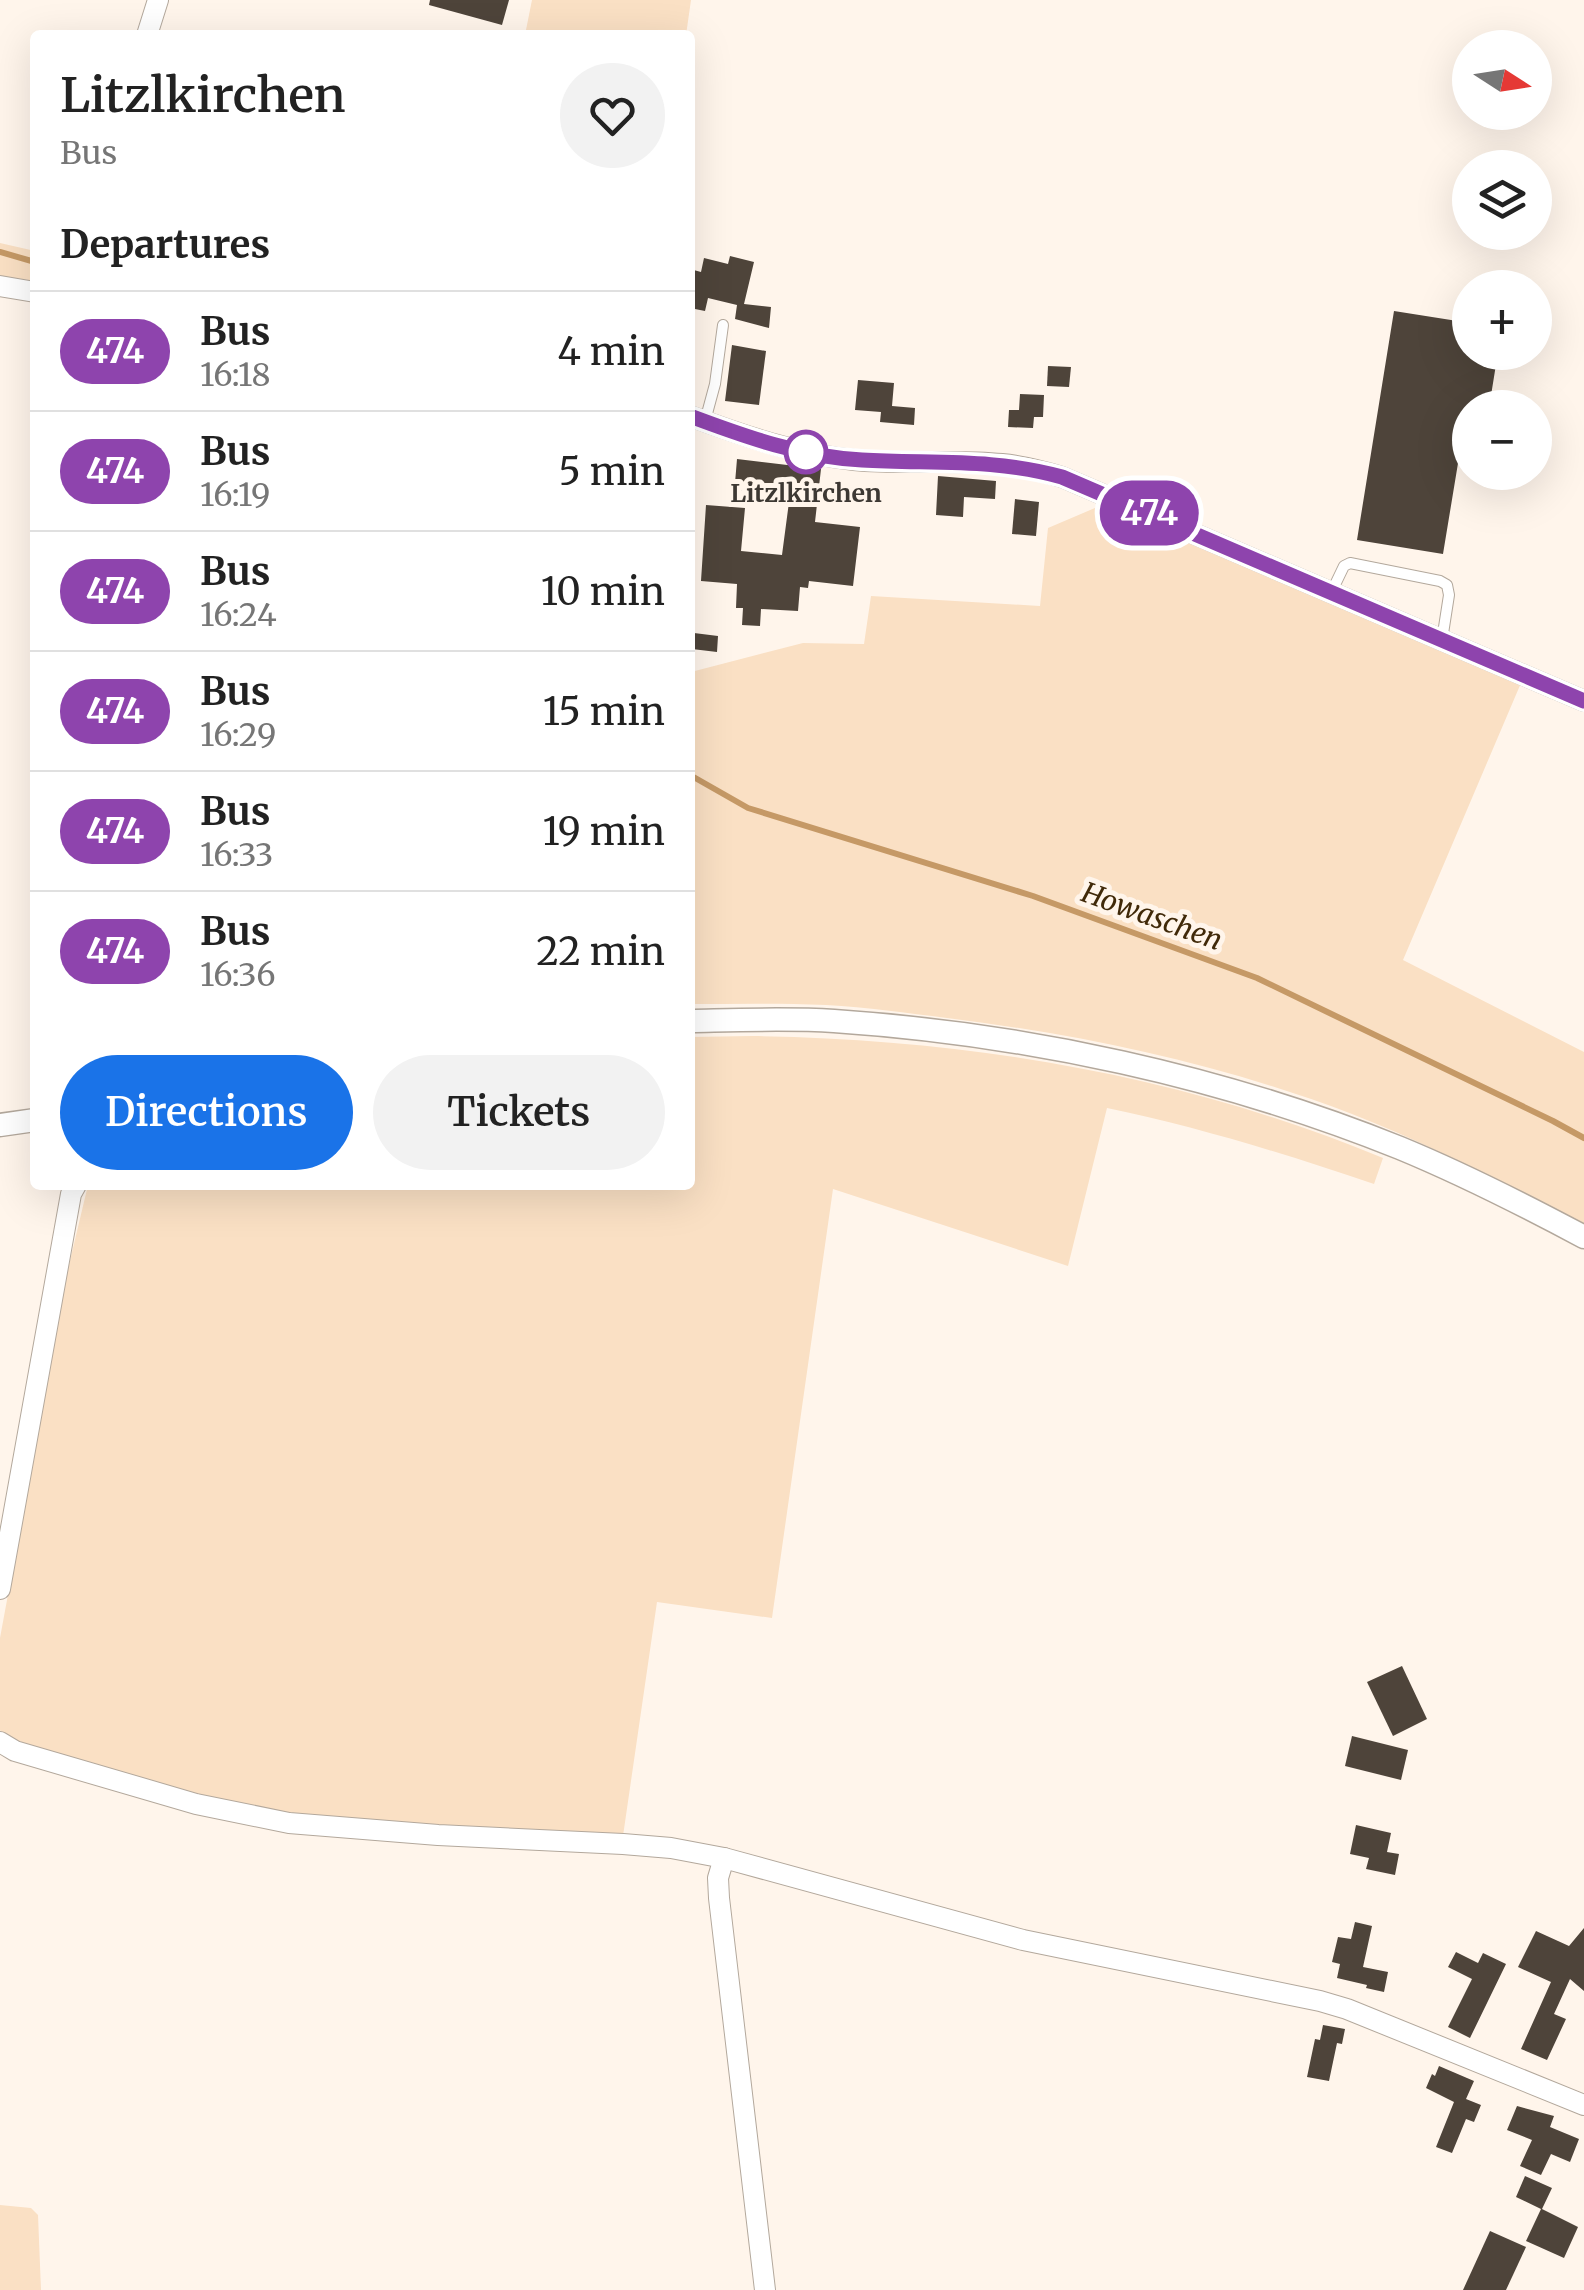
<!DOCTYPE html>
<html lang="en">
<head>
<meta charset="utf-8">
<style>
	:root { --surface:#fff; --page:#f2f2f2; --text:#222; --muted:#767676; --line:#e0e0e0; --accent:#1a73e8 }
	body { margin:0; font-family:Merriweather,serif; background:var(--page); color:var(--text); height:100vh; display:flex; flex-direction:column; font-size:38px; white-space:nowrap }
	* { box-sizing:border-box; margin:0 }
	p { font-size:32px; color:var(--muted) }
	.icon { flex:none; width:55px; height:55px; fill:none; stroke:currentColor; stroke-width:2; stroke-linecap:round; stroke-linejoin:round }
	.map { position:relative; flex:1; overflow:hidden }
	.panel { position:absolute; left:30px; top:30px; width:665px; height:1160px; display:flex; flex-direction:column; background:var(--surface); border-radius:10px; box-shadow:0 10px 40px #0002 }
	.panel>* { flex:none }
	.badge { padding:0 20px; border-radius:32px; font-size:35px; line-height:65px }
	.needle { width:65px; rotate:102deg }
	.tools { position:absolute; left:1452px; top:30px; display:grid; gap:20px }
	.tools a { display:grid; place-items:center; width:100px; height:100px; border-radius:50%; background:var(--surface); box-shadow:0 10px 40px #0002; font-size:50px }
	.map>.badge { position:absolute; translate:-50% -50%; box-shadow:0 0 0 5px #fff }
	h2 { padding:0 30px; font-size:38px; line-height:90px }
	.round { display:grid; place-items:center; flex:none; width:105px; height:105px; border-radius:52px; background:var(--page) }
	.headline { display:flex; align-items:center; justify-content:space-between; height:170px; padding:0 30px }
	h1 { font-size:48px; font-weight:600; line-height:75px }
	.cta { display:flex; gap:20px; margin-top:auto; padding:20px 30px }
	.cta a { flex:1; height:115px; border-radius:60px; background:var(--accent); color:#fff; font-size:40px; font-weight:600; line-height:115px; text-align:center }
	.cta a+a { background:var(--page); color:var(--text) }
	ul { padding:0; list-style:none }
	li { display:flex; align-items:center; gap:30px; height:120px; padding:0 30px; border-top:2px solid var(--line) }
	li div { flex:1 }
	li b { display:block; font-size:38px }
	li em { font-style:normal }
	li .badge { min-width:110px; font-weight:700; text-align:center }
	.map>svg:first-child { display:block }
</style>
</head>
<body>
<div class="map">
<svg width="1584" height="2290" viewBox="0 0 1584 2290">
	<rect width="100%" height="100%" fill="#fff5eb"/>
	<g fill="#fae0c4">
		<polygon points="532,0 691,0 686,35 525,35"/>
		<polygon points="0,243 35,251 35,281 0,276"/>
		<path d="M1109,502L1521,683L1403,960L1584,1052V1225C1508,1186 1432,1145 1352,1114C1221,1064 1085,1035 947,1018C907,1013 867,1007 826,1005C781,1003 735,1004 690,1004L691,672L803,643L864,644L871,596L1040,606L1048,528Z"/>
		<path d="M752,1036C968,1039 1183,1075 1383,1158L1374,1184C1286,1154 1198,1127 1107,1108L1068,1266L833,1189L772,1618L657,1602L623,1836L459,1828L294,1816L198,1796L19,1743L2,1734L0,1730V1638L68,1269L88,1185H690V1037Z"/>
		<polygon points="0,2205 31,2208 38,2215 41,2290 0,2290"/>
	</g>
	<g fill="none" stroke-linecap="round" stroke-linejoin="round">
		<g stroke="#c59966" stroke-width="6">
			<polyline points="0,252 35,262"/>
			<polyline points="690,775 748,808 1033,896 1257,978 1553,1121 1584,1138"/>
		</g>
	</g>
	<g fill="#4e443a">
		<polygon points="430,0 509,0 502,25 429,5"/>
		<polygon points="730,256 754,262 744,304 771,307 769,328 735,319 737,305 708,298 705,311 690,308 690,269 701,272 704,258 728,264"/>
		<polygon points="1394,311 1470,323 1470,352 1498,352 1489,408 1470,408 1470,440 1462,439 1443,554 1357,540"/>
		<polygon points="732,345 766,351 759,405 725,401"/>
		<polygon points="1048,366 1071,367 1069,387 1047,386"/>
		<polygon points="858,380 894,383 892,406 915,408 914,425 880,422 881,412 855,410"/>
		<polygon points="1020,394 1044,395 1043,417 1034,417 1033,428 1008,427 1009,410 1019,410"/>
		<polygon points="737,459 821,469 815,522 860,527 853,586 809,581 808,588 800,587 798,611 761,609 760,626 742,625 743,608 736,608 737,584 701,581 706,505 745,508 741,551 782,555 789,502 734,495"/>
		<polygon points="938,476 996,481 995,499 964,497 963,517 936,515"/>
		<polygon points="1015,499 1039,502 1036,536 1012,534"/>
		<polygon points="694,633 718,636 717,652 692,649"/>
		<polygon points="1402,1666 1427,1719 1393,1736 1367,1682"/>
		<polygon points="1352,1736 1408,1750 1401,1780 1345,1766"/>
		<polygon points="1356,1825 1391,1833 1387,1852 1399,1854 1395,1875 1366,1869 1369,1858 1350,1854"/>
		<polygon points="1355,1922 1372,1926 1363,1967 1388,1972 1384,1992 1366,1988 1367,1985 1337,1978 1340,1964 1332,1962 1338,1937 1351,1939"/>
		<polygon points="1584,1928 1584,1991 1570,1979 1554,2014 1566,2019 1547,2060 1521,2049 1551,1982 1518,1967 1536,1931 1569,1946"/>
		<polygon points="1456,1952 1478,1963 1483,1953 1506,1964 1470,2038 1448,2027 1472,1979 1448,1967"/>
		<polygon points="1323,2025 1345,2029 1342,2044 1337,2043 1329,2081 1307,2077 1315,2039 1320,2040"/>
		<polygon points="1439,2066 1474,2081 1466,2099 1481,2105 1474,2122 1466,2119 1452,2153 1436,2147 1454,2102 1426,2088 1432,2074 1435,2076"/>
		<polygon points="1517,2106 1554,2116 1550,2127 1579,2139 1570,2162 1551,2154 1541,2175 1520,2166 1532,2140 1507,2130"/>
		<polygon points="1525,2176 1552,2188 1542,2209 1578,2227 1564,2258 1526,2241 1541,2209 1516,2197"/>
		<polygon points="1490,2231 1526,2247 1506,2290 1463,2290"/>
	</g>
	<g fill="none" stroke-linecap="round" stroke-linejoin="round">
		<defs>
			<g id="service">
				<polyline points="705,421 715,384 723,325"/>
				<polyline points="1331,593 1344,566 1350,563 1440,581 1447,585 1449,595 1442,640"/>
			</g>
			<g id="minor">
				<polyline points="147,35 158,0"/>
				<polyline points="0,286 35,292"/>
				<path d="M690,416C744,436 797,454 854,460C903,465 953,459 1002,464C1023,466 1042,471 1062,477L1584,701"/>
				<polyline points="0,1589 71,1194 76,1185"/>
				<polyline points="0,1742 15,1751 196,1804 289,1823 438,1835 623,1844 671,1848 724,1858 1023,1940 1320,2001 1347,2009 1584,2105"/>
				<polyline points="724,1858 718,1878 719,1898 765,2290"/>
			</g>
			<g id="tertiary">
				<path d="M690,1021C738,1020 786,1018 834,1021C1027,1034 1221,1076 1400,1148C1463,1174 1524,1205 1584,1237"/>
				<polyline points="0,1125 35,1120"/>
			</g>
		</defs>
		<use href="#service" stroke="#b3a89c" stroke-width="12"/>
		<use href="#minor" stroke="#b3a89c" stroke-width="22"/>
		<use href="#tertiary" stroke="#b3a89c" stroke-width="25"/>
		<use href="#service" stroke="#fff" stroke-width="10"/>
		<use href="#minor" stroke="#fff" stroke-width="20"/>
		<use href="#tertiary" stroke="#fff" stroke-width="22"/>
	</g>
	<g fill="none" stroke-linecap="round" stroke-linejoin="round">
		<defs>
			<path id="line" d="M690,416C746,437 802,457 862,460C932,464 994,458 1062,477L1584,701"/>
		</defs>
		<use href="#line" stroke="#fff" stroke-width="22"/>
		<use href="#line" stroke="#8e44ad" stroke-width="15"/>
	</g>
	<circle fill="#fff" stroke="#8e44ad" stroke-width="5" cx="806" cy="452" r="20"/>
	<g text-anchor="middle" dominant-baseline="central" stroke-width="10" stroke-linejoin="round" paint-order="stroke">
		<g font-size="25" font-weight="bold" fill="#3d3833" stroke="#fff5eb">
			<text x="806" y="493">Litzlkirchen</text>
		</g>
		<g font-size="28" font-style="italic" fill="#402909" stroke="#fff5eb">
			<text transform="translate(1152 916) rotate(20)">Howaschen</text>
		</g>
	</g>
</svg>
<div class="tools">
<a><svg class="needle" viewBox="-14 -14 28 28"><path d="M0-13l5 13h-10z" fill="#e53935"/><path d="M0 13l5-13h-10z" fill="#767676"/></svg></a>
<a><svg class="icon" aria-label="layers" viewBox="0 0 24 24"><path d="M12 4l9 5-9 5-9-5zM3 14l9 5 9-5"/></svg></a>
<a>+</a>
<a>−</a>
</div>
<b class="badge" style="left:1149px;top:513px;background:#8e44ad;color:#fff">474</b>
<section class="panel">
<div class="headline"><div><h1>Litzlkirchen</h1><p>Bus</p></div><a class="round"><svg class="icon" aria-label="heart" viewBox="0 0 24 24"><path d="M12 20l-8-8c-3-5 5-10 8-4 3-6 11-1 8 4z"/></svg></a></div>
<h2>Departures</h2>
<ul>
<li><span class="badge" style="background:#8e44ad;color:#fff">474</span><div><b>Bus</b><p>16:18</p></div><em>4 min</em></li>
<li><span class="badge" style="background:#8e44ad;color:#fff">474</span><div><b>Bus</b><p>16:19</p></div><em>5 min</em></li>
<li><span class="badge" style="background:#8e44ad;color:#fff">474</span><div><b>Bus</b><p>16:24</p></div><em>10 min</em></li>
<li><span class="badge" style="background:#8e44ad;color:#fff">474</span><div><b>Bus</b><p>16:29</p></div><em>15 min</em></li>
<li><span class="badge" style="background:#8e44ad;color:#fff">474</span><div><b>Bus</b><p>16:33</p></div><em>19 min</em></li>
<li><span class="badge" style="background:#8e44ad;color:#fff">474</span><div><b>Bus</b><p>16:36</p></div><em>22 min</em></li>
</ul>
<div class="cta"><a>Directions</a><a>Tickets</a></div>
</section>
</div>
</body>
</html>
